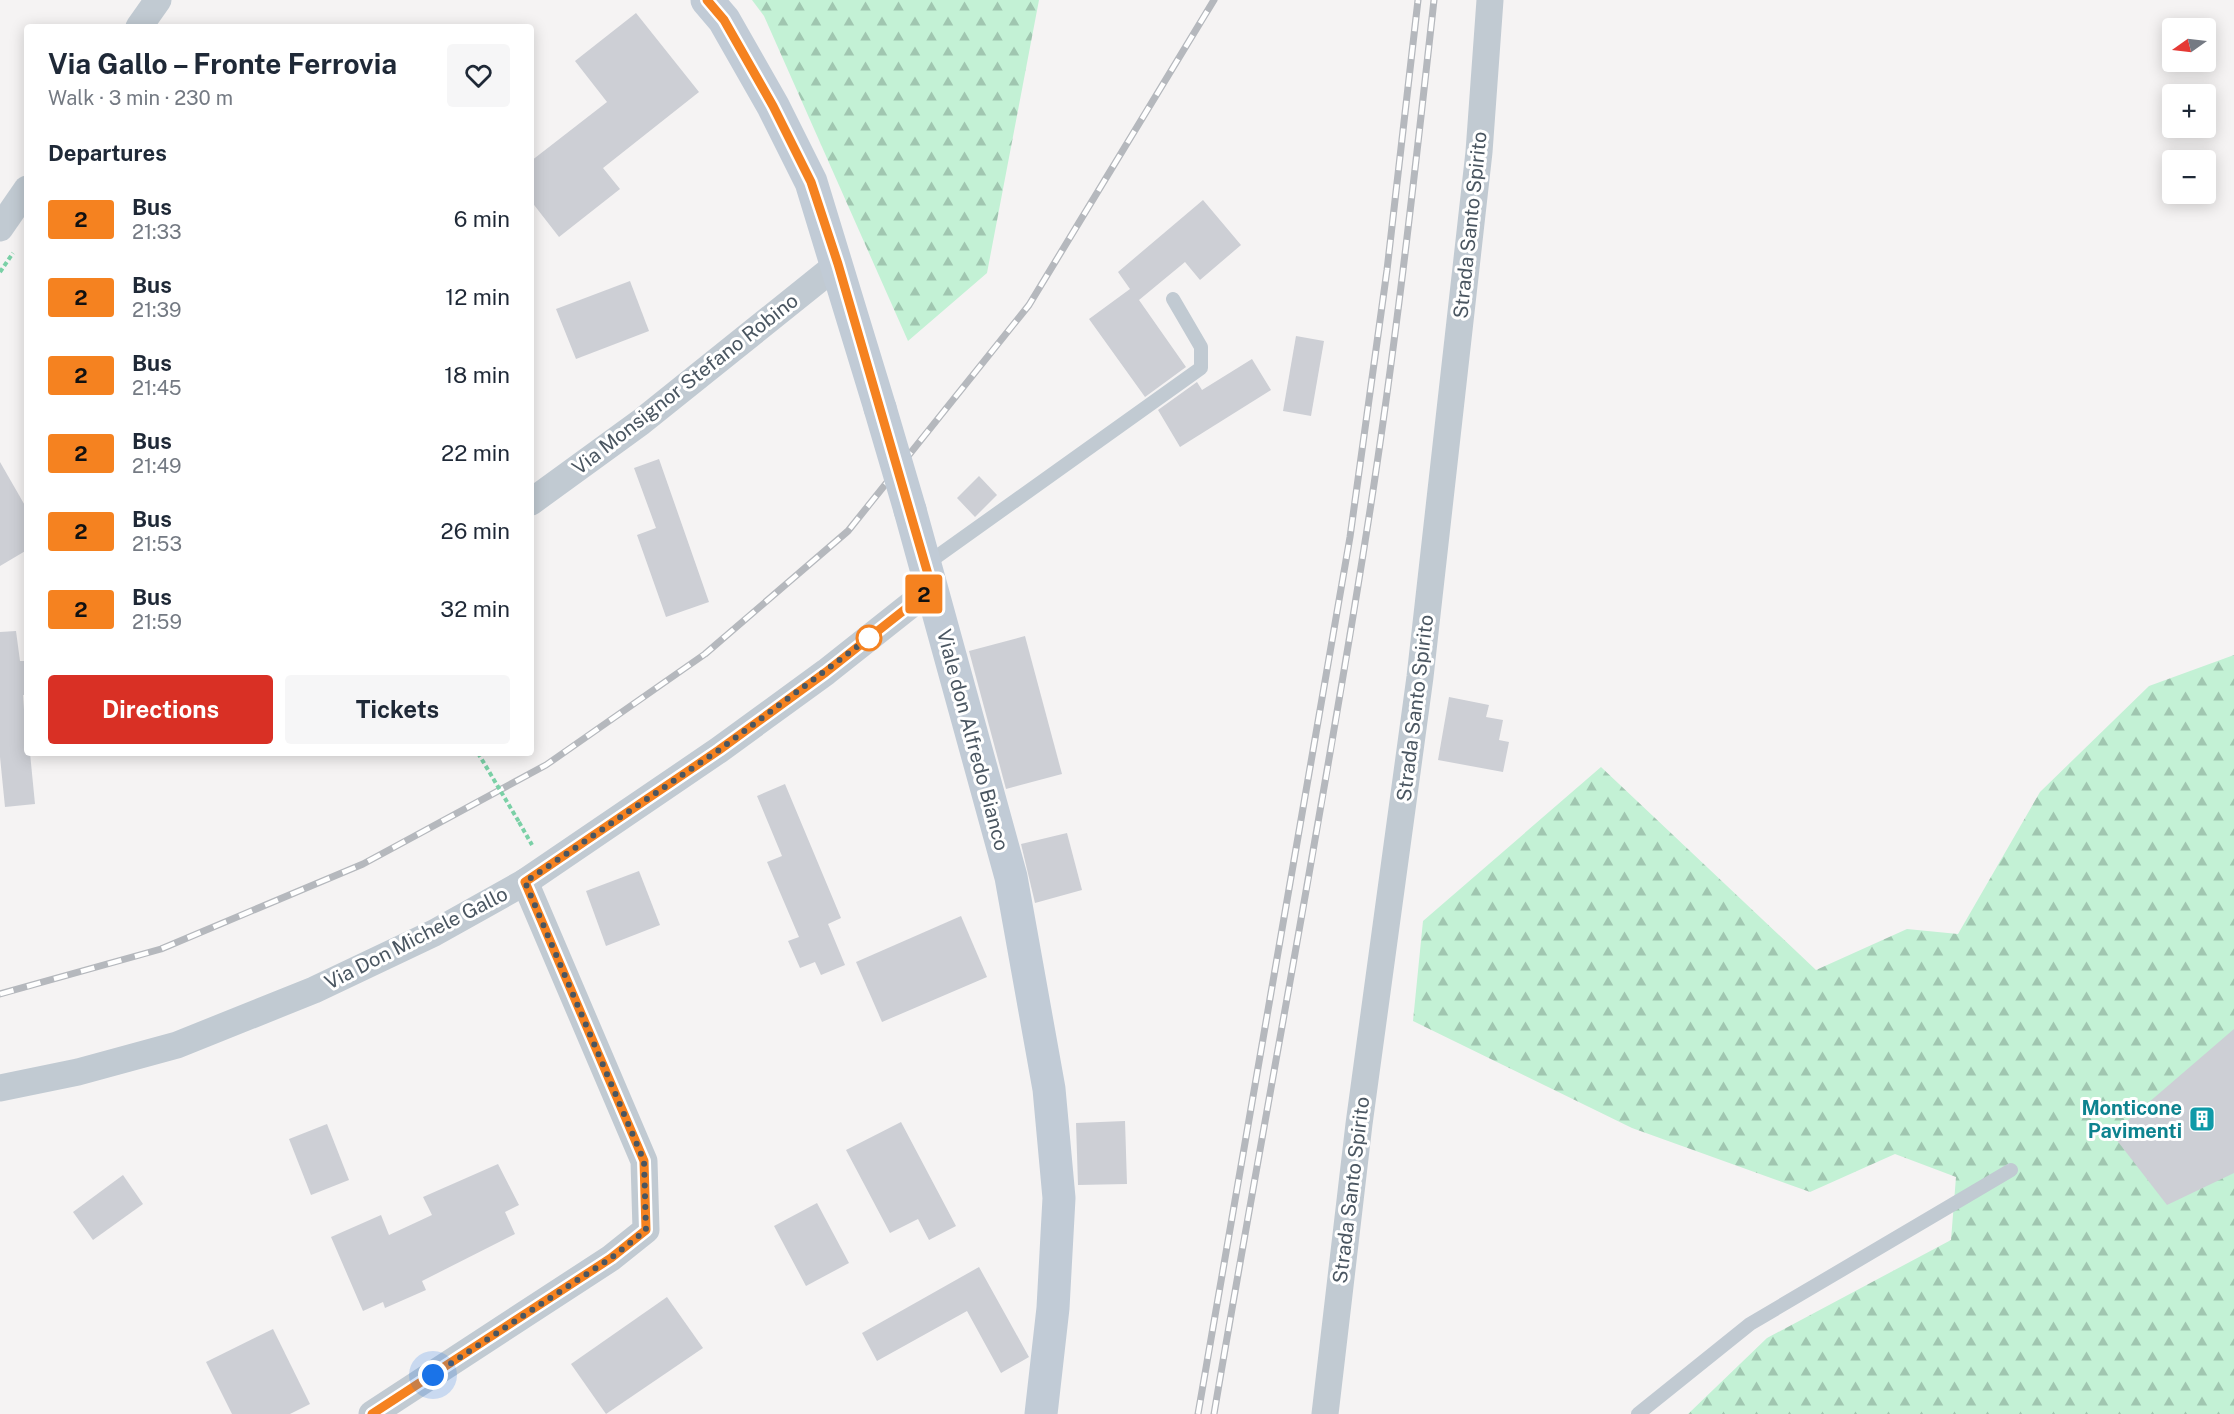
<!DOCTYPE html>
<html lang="en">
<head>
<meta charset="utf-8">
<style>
	:root { --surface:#fff; --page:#f6f6f7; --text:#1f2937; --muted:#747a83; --accent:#d93025 }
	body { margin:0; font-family:"Public Sans",sans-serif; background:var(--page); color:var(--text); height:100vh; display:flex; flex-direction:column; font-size:22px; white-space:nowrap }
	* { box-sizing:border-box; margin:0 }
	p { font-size:20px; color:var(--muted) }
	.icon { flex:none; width:33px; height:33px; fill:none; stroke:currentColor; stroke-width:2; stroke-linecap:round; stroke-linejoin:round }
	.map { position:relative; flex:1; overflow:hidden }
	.drawer { position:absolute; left:24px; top:24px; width:510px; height:732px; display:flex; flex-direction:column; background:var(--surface); border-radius:6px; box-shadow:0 3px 15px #0003 }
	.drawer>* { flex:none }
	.badge { padding:0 12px; border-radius:4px; font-size:21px; line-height:39px }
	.needle { width:39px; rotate:256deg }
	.controls { position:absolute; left:2162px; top:18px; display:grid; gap:12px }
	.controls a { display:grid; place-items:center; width:54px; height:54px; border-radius:6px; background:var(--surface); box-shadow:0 3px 15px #0003; font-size:30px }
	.you { position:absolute; width:30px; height:30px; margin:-15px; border:4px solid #fff; border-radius:50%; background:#1a73e8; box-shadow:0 0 0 9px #1a73e833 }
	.map>.badge { position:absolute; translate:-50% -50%; box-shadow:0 0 0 3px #fff }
	h2 { padding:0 24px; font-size:22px; line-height:54px }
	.round { display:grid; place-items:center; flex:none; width:63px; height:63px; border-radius:6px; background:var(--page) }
	.summary { display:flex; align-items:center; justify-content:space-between; height:102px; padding:0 24px }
	h1 { font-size:28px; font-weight:700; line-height:45px }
	.action { display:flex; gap:12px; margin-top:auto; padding:12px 24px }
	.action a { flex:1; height:69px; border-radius:6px; background:var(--accent); color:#fff; font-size:24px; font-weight:700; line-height:69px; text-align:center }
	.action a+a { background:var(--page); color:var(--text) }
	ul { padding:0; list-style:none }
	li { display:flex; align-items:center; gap:18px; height:78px; padding:0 24px }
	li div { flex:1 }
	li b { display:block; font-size:22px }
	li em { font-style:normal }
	li .badge { min-width:66px; font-weight:700; text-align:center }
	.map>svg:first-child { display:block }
</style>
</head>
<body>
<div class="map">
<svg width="2234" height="1414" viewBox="0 0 2234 1414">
	<defs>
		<pattern id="forest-firs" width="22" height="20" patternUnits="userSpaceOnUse" patternTransform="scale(1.5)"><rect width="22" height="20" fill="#c3f1d5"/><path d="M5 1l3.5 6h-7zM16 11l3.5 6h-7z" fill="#a0c6b0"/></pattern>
	</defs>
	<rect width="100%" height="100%" fill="#f5f3f3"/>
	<g fill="url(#forest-firs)">
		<polygon points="752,0 1039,0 987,273 908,341 764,16"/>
		<polygon points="2234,655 2234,1414 1688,1414 1767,1338 1951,1240 1956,1177 1895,1154 1810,1192 1632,1128 1413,1021 1423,921 1601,767 1816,970 1907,929 1958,934 2040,792 2149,686"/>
	</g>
	<g fill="#cdcfd5">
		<polygon points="636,13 699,92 603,168 620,189 559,237 531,201 531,161 607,102 575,61"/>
		<polygon points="1203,200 1241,245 1200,280 1185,262 1139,300 1186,367 1145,397 1089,319 1130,289 1118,272"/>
		<polygon points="630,281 649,331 576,359 556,309"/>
		<polygon points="1296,336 1324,341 1311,416 1283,411"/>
		<polygon points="1252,359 1271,390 1180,447 1158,410 1197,382 1202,390"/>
		<polygon points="659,459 709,602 666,617 637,535 656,528 634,468"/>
		<polygon points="0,462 27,509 27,550 0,566"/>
		<polygon points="979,476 997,495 975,517 957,498"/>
		<polygon points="16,631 20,661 27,661 27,695 23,695 27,753 30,753 35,804 5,807 0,757 0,632"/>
		<polygon points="1025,636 1062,774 1006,789 969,651"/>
		<polygon points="1449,697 1489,705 1486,717 1503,720 1499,740 1509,742 1503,772 1438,760"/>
		<polygon points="785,784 841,918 828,924 845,965 821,975 815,962 800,968 788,941 799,937 767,862 782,856 757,796"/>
		<polygon points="1067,833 1082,890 1035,903 1021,844"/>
		<polygon points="639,871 660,925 606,946 586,891"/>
		<polygon points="961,916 987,977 882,1022 856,962"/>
		<polygon points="2234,1029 2234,1173 2167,1205 2112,1134"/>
		<polygon points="1125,1121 1127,1184 1078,1185 1076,1123"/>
		<polygon points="901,1122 956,1226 929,1240 918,1219 890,1233 846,1150"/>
		<polygon points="327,1124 349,1180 311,1195 289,1139"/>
		<polygon points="498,1164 519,1205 505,1212 515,1234 422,1281 426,1290 385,1308 383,1302 363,1311 331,1237 381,1215 389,1235 432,1215 423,1197"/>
		<polygon points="123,1175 143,1204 93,1240 73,1212"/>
		<polygon points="817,1203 849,1263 806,1286 774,1226"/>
		<polygon points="979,1267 1029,1357 1001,1373 967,1311 877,1361 862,1333"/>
		<polygon points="667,1297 703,1348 606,1414 571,1364"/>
		<polygon points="273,1329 310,1404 290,1414 232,1414 206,1362"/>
	</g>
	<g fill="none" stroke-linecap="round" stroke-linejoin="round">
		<g stroke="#7ad0a6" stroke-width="4" stroke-dasharray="4.5 3" stroke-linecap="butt">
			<polyline points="0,272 13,253"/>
			<polyline points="519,822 532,845"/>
		</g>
		<g stroke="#c1cad2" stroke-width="14">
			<polyline points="925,565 1201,368 1201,347 1173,299"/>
			<polyline points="1638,1414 1750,1324 2011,1170"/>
		</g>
		<g stroke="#c1cad2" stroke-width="27">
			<polyline points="139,27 158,0"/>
			<polyline points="0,228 27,189"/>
			<polyline points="531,502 641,422 838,264"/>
			<polyline points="0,1088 78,1072 177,1045 314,990 434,933 525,882 719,750 826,672 932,588"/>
			<polyline points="372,1414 611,1258 646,1230 644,1161 525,882"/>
			<polyline points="1325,1414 1359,1124 1420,677 1479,152 1490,0"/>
		</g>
		<g stroke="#c1cbd6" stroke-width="33">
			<polyline points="707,0 724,20 773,106 811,182 880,408"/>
			<polyline points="910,510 1011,877 1049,1089 1059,1198 1053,1308 1041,1414"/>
		</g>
		<defs>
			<g id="rail">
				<polyline points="0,994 161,949 363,864 546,765 705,654 848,531 1029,305 1214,0"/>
				<polyline points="1198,1414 1350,537 1387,270 1418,0"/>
				<path d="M1214,1414C1263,1123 1319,834 1365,542C1394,362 1414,181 1434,0"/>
			</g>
		</defs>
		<use href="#rail" stroke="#b5b8bd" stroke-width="7"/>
		<use href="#rail" stroke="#fff" stroke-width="4.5" stroke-dasharray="14" stroke-linecap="butt"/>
		<polyline stroke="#7ad0a6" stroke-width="4" stroke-dasharray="4.5 3" stroke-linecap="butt" points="478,753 519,822"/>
		<polyline stroke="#c1cbd6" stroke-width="33" points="880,408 910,510"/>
	</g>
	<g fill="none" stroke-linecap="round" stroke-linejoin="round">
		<defs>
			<polyline id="line" points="372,1414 611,1258 646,1230 644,1161 525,882 719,750 826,672 932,588 838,264 811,182 773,106 724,20 707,0"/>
		</defs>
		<use href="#line" stroke="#fff" stroke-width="14"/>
		<use href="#line" stroke="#f58220" stroke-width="9"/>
		<polyline stroke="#4a5661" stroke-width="6" stroke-dasharray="0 10.8" points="433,1375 611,1258 646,1230 644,1161 525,882 719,750 869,638"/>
	</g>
	<defs>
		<symbol id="building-square" viewBox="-11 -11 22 22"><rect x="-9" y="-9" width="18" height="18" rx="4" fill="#0f9aa8" stroke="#fff"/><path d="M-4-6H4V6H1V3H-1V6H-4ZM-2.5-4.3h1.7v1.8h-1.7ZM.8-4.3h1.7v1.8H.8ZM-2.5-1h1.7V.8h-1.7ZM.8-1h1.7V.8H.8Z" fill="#fff"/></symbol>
	</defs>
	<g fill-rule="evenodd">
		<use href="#building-square" x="2187" y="1104" width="30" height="30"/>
	</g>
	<circle fill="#fff" stroke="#f58220" stroke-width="3" cx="869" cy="638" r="12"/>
	<g text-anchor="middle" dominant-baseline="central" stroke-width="6" stroke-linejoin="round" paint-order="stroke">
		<g font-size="20" fill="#4a5661" stroke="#fff">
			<text transform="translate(1470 225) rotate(-84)">Strada Santo Spirito</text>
			<text transform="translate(685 384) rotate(-38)">Via Monsignor Stefano Robino</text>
			<text transform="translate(1415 708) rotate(-83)">Strada Santo Spirito</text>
			<text transform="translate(973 740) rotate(75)">Viale don Alfredo Bianco</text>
			<text transform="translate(416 938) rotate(-27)">Via Don Michele Gallo</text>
			<text transform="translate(1351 1190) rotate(-83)">Strada Santo Spirito</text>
		</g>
		<g font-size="20" font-weight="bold" fill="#0d838f" stroke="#fff" text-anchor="end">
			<text x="2182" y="1108">Monticone<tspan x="2182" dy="23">Pavimenti</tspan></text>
		</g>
	</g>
</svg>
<div class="controls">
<a><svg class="needle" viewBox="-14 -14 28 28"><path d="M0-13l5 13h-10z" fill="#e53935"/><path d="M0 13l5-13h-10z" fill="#747a83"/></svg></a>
<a>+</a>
<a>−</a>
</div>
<div class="you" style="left:433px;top:1375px"></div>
<b class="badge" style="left:924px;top:594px;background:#f58220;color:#111">2</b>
<section class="drawer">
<div class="summary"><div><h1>Via Gallo – Fronte Ferrovia</h1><p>Walk · 3 min · 230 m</p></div><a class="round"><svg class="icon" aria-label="heart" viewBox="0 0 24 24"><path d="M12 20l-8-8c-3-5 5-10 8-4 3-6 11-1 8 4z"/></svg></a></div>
<h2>Departures</h2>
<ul>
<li><span class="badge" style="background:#f58220;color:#111">2</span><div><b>Bus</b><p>21:33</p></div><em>6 min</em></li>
<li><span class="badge" style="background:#f58220;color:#111">2</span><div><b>Bus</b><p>21:39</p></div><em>12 min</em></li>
<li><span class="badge" style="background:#f58220;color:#111">2</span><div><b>Bus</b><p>21:45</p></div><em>18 min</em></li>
<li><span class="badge" style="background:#f58220;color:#111">2</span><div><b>Bus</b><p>21:49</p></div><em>22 min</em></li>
<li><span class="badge" style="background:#f58220;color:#111">2</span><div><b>Bus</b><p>21:53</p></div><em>26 min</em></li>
<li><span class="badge" style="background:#f58220;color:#111">2</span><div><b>Bus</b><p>21:59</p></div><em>32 min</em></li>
</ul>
<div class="action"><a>Directions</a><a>Tickets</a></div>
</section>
</div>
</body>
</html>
